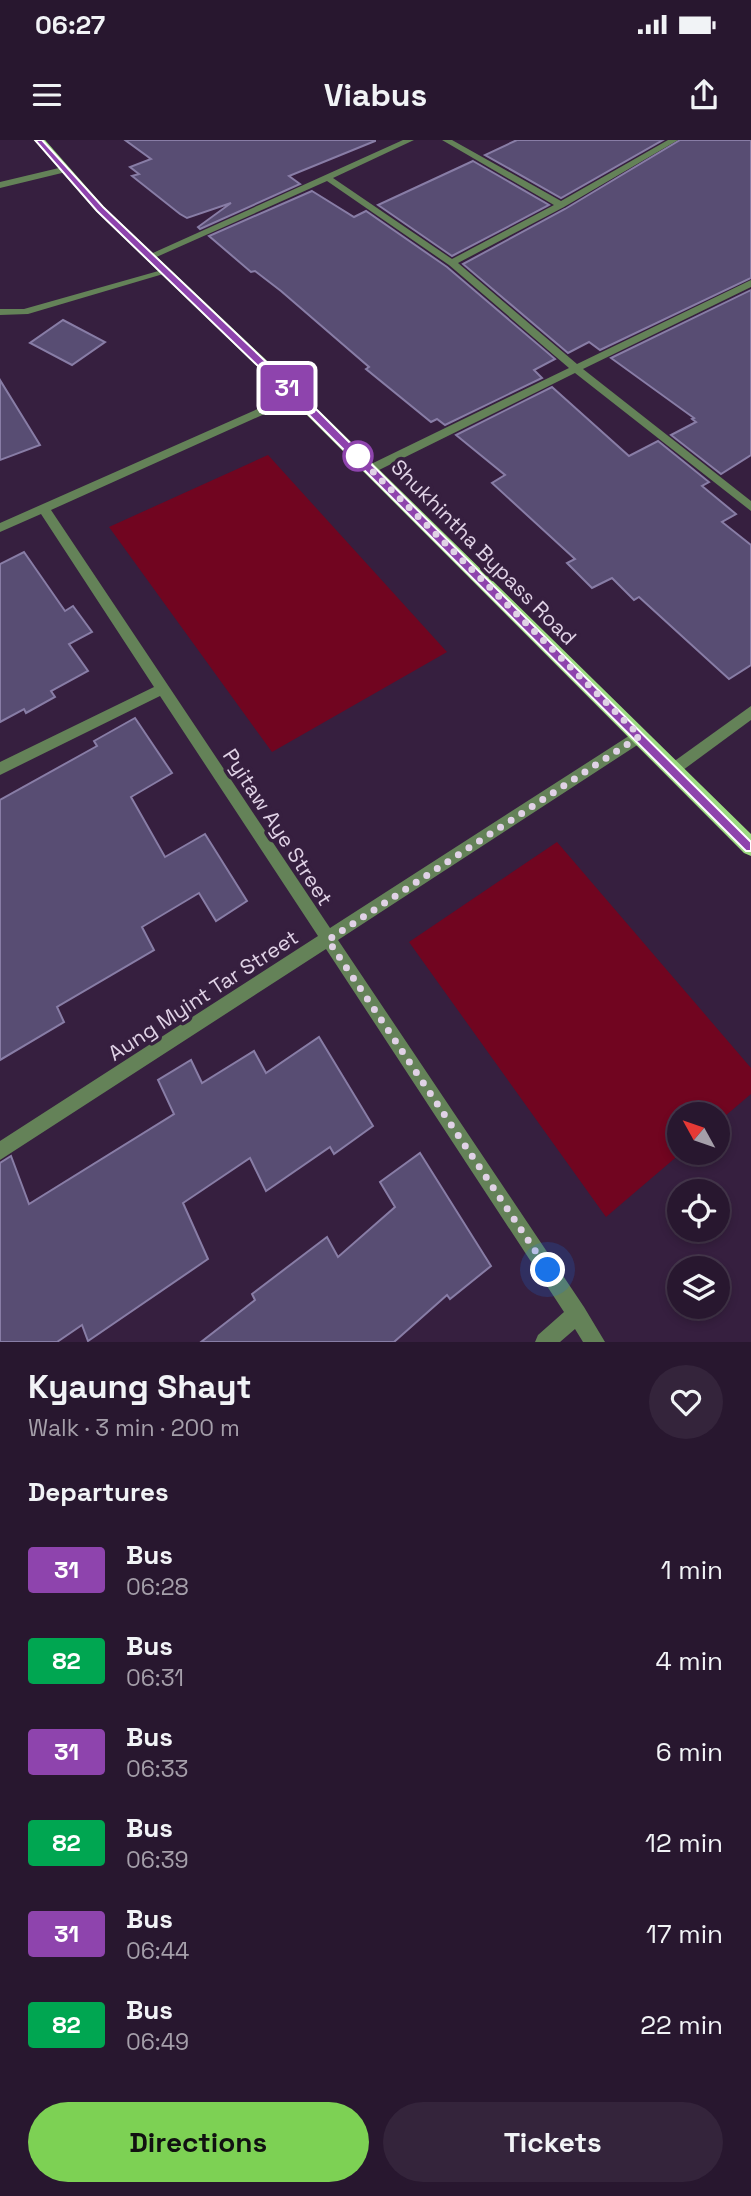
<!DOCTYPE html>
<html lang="en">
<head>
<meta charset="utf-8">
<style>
	:root { --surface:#28172f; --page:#34243b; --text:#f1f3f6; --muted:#a59faa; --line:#44364b; --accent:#7dd154 }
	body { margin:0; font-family:"Space Grotesk",sans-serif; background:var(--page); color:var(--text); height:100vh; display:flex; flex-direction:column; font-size:26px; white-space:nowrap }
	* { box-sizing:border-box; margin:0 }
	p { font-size:23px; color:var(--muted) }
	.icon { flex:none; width:38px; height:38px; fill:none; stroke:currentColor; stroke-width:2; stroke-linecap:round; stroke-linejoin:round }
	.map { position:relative; height:1202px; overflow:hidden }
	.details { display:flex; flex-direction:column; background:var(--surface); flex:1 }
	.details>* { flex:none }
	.badge { padding:0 14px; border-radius:5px; font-size:24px; line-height:46px }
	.needle { width:46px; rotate:310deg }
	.controls { position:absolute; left:667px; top:962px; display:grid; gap:14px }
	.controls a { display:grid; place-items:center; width:63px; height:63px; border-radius:50%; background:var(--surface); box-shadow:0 4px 10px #0003,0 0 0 2px var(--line); font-size:35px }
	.you { position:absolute; width:35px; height:35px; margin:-18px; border:5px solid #fff; border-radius:50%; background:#1a73e8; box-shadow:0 0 0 10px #1a73e833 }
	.map>.badge { position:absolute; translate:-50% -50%; box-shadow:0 0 0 4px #fff }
	h2 { padding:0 28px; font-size:26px; line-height:63px }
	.round { display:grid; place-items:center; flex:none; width:74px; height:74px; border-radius:37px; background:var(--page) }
	.overview { display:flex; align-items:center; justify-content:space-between; height:119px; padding:0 28px }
	h1 { font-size:33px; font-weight:700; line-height:52px }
	.cta { display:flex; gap:14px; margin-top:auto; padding:14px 28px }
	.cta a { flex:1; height:80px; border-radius:42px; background:var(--accent); color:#111; font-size:28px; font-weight:700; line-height:80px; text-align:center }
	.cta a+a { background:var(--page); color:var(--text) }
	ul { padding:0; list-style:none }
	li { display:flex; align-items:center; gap:21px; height:91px; padding:0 28px }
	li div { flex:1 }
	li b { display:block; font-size:26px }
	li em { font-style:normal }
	li .badge { min-width:77px; font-weight:700; text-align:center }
	.status { display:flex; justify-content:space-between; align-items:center; height:49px; padding:0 35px; background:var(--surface); direction:ltr }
	.status svg { height:19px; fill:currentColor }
	header { display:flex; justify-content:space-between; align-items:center; height:91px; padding:0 28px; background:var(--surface); font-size:32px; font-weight:700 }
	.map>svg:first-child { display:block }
</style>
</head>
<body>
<div class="status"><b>06:27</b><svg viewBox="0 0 49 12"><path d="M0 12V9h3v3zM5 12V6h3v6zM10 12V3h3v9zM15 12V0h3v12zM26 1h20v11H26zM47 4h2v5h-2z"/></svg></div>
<header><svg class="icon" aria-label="menu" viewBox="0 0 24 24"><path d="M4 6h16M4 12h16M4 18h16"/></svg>Viabus<svg class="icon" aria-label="share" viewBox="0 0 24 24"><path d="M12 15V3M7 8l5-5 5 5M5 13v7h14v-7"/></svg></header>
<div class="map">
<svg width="751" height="1202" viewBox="0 0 751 1202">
	<rect width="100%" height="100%" fill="#361f3f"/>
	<g fill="#710520">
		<polygon points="268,315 447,512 272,612 109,387"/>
		<polygon points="557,702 751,928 751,954 718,982 718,975 679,975 681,1013 606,1077 409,802"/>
	</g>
	<g fill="#584d73" stroke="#887da6" stroke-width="2">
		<polygon points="125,0 375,0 375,1 289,36 300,44 200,89 198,87 231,63 187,78 180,74 132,36 139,34 130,27 151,19"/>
		<polygon points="517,0 663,0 561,58 485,15"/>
		<polygon points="680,0 751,0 751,138 600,210 589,202 568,213 463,124 565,69"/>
		<polygon points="473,21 549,65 452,116 378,65"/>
		<polygon points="312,51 354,77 366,71 447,127 555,219 534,230 542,238 445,285 437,279 431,282 366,229 369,227 281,151 255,131 251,132 209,96"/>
		<polygon points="751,150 751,315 721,334 671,295 696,282 692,279 694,278 611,218"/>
		<polygon points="63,180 105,202 72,225 30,203"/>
		<polygon points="0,240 40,305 0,320"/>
		<polygon points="552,247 629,316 658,301 709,342 702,346 736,374 722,382 751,405 751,525 729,539 639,457 634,460 612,438 592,448 567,423 575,419 492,343 505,335 456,295"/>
		<polygon points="24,412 65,471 73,466 92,492 69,504 88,531 51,551 55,557 26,573 24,569 0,582 0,424"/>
		<polygon points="135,578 172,633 131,657 165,717 205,694 247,761 216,781 199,753 142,787 154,810 57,867 64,882 0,920 0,660 97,606 94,601"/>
		<polygon points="319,897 373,986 334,1014 330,1007 266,1051 250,1018 183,1063 208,1119 88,1201 82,1185 57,1202 0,1202 0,1023 11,1016 29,1064 174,974 158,940 191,920 202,943 254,911 266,933"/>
		<polygon points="420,1013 491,1126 450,1159 447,1155 394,1202 201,1202 255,1160 252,1154 327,1097 338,1117 395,1067 380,1042"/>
	</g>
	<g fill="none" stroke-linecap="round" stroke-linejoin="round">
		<g fill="#648258" fill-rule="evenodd">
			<polygon points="403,0 414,0 333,38 452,119 554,65 442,0 452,0 561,61 668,0 678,0 564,67 458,123 577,224 751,140 751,147 583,229 751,361 751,371 575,233 375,332 367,332 367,326 569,228 449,125 327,41 152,119 144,117"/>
			<polygon points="63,27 67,30 66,32 0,48 0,42"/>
			<polygon points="162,130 170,132 28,174 0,175 0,169 24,169"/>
			<polygon points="296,252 300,254 300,258 51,370 330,788 635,592 645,592 647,596 645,600 338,800 584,1167 605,1202 583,1202 575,1189 560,1202 535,1202 538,1195 564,1172 326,809 0,1020 0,1001 318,796 160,556 0,635 0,622 154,547 41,374 0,392 0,383"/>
			<polygon points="751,566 751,580 679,633 674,635 669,633 667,629 669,625"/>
		</g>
		<polygon fill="#9cda81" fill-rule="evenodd" points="34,0 45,0 104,67 301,253 751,694 751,716 744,713 291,259 96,71"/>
	</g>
	<polygon fill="#8e44ad" stroke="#fff" stroke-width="2" points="35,0 42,0 103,67 319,272 751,702 751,711 746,711 311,277 97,71"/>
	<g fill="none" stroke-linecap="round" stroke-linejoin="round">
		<polyline stroke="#e0d2e6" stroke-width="7" stroke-dasharray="0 12.6" points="358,316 352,311 640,596 328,800 548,1130"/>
	</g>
	<circle fill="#fff" stroke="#8e44ad" stroke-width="3.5" cx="358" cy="316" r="14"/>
	<g text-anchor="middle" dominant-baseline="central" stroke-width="7" stroke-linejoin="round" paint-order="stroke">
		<g font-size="21" fill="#e0d2e6" stroke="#361f3f">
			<text transform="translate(484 412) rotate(45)">Shukhintha Bypass Road</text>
			<text transform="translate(278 687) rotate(57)">Pyitaw Aye Street</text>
			<text transform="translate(203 855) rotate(-33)">Aung Myint Tar Street</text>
		</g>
	</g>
</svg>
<div class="controls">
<a><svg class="needle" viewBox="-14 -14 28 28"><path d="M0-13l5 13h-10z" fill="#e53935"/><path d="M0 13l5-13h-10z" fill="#a59faa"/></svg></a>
<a><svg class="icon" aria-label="locate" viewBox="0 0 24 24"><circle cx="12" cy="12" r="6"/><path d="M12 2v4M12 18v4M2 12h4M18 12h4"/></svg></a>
<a><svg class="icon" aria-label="layers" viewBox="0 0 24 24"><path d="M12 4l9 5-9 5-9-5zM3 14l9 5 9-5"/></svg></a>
</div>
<div class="you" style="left:548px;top:1130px"></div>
<b class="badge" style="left:287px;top:248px;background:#8e44ad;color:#fff">31</b>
</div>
<section class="details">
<div class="overview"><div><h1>Kyaung Shayt</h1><p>Walk · 3 min · 200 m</p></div><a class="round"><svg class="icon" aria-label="heart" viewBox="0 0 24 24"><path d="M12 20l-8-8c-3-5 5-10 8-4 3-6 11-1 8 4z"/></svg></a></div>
<h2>Departures</h2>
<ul>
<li><span class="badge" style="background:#8e44ad;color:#fff">31</span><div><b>Bus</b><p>06:28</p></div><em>1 min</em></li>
<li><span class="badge" style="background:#00a651;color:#fff">82</span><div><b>Bus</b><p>06:31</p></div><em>4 min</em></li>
<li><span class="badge" style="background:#8e44ad;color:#fff">31</span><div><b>Bus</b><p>06:33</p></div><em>6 min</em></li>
<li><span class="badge" style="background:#00a651;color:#fff">82</span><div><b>Bus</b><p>06:39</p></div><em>12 min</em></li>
<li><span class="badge" style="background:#8e44ad;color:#fff">31</span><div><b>Bus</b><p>06:44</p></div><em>17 min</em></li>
<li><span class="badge" style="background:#00a651;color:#fff">82</span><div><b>Bus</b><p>06:49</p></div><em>22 min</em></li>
</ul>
<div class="cta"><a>Directions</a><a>Tickets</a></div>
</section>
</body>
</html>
